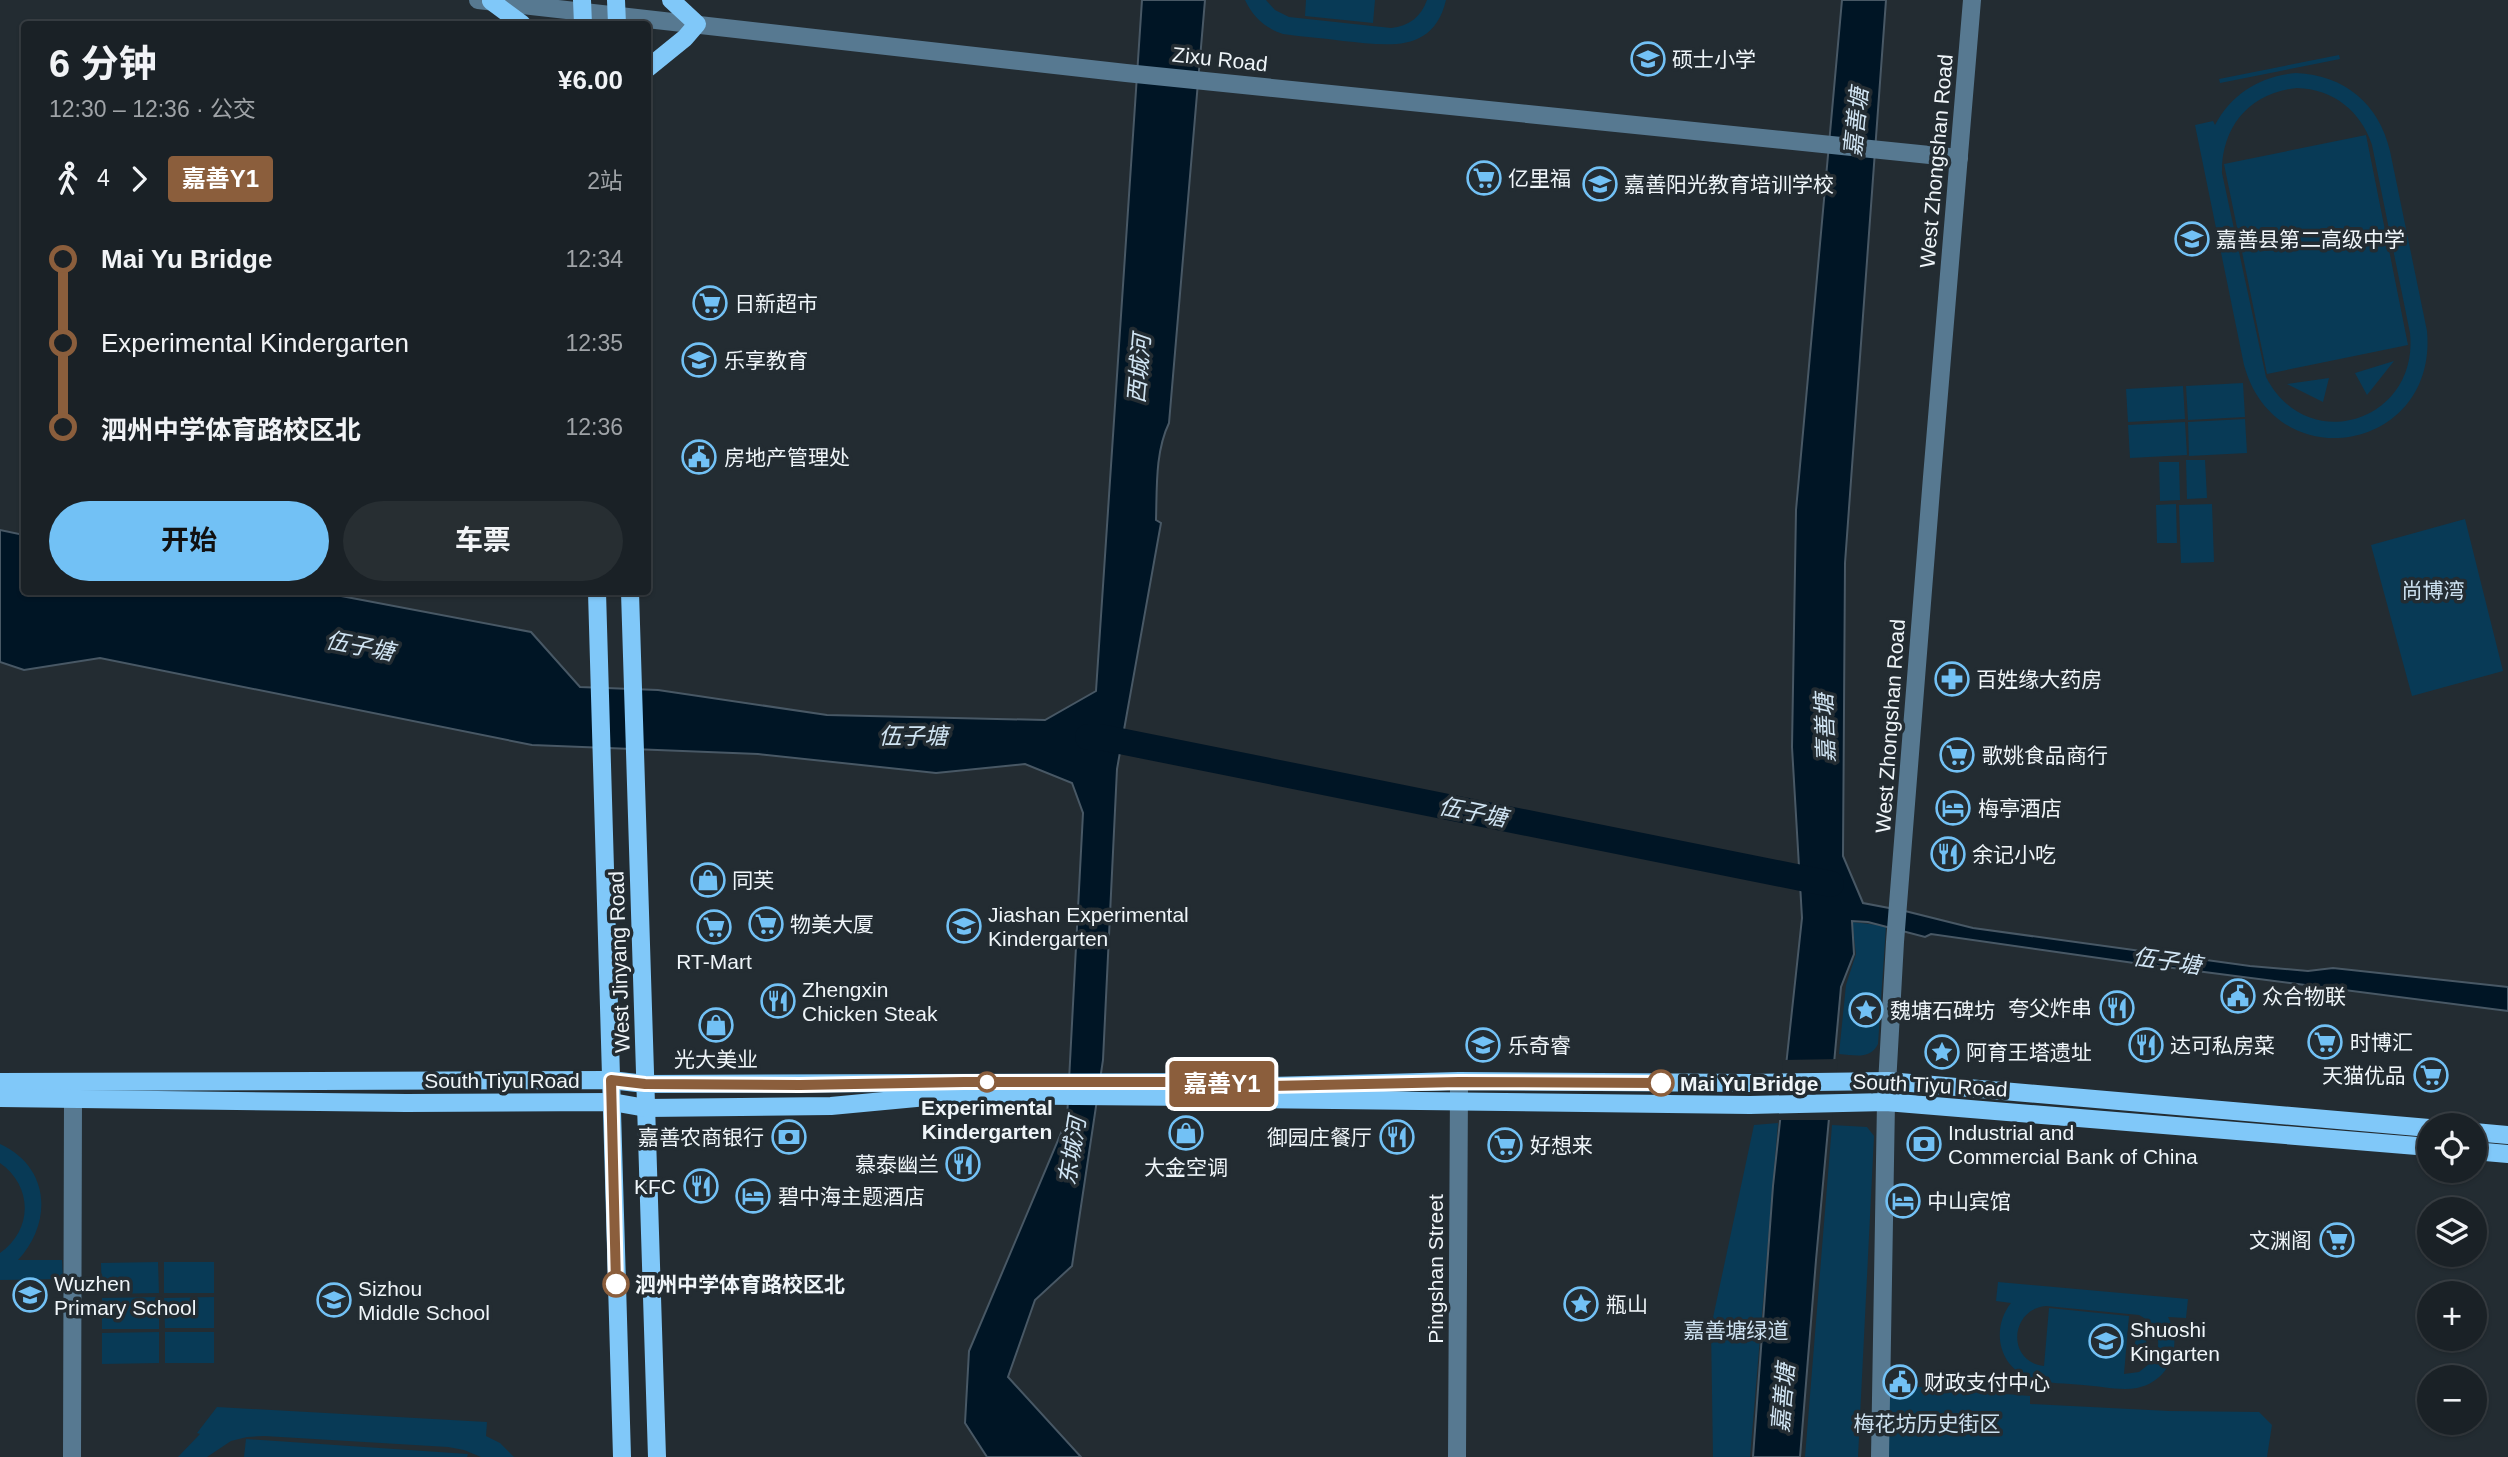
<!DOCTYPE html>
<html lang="zh">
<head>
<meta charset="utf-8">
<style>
	:root { --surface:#1a2126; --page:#272e32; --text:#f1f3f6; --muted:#9fa3a7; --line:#383e43; --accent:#72c1f5 }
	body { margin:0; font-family:Helvetica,"Noto Sans SC",sans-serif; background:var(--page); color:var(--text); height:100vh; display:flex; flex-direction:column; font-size:26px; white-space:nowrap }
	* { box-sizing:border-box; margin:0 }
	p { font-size:23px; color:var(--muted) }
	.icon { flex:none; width:38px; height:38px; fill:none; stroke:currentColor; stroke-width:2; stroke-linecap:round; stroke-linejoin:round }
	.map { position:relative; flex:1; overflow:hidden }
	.panel { position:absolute; left:21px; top:21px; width:630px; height:574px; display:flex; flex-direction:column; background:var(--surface); border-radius:7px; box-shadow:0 2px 5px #0004,0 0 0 2px var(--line) }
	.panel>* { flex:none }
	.badge { padding:0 14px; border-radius:5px; font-size:24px; line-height:46px }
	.tools { position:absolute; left:2417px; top:1113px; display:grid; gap:14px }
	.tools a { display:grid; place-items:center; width:70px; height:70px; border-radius:50%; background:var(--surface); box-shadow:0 2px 5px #0004,0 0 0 2px var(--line); font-size:35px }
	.map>.badge { position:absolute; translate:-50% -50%; box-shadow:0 0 0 4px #fff }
	.legs { display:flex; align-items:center; gap:10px; height:77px; padding:0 28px; font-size:23px }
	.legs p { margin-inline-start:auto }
	.head { display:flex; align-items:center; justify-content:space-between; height:119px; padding:0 28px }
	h1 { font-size:38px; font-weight:700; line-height:52px }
	.primary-button { display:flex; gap:14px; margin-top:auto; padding:14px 28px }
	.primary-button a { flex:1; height:80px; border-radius:42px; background:var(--accent); color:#111; font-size:28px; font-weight:700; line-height:80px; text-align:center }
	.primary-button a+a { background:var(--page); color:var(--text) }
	ul { padding:0 28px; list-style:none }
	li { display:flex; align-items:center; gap:24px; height:84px; font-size:26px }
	li i { display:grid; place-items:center; width:10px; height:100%; margin:0 9px; background:currentColor }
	li i::after { content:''; width:18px; height:18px; margin:-9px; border:5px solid; border-radius:50%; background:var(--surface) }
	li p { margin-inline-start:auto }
	li:first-child i { background:linear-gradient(#0000 50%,currentColor 0) }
	li:last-child i { background:linear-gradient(currentColor 50%,#0000 0) }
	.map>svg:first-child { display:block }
</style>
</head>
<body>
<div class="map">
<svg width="2508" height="1457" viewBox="0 0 2508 1457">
	<rect width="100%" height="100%" fill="#232c32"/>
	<g fill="#083a56" fill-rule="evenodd">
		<path d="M1245,0H1266L1275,10L1289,17L1391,28C1409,26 1421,17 1427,0H1446C1433,55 1386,45 1343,41C1323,38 1303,37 1283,34C1265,28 1253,17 1245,0Z"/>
		<polygon points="1306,0 1375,0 1373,23 1305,16"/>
		<polygon points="2339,55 2340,59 2220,83 2219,79"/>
		<path d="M2296,73C2345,75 2379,104 2390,151L2427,331C2438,451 2276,481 2244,365L2195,125L2213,121L2215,125C2232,93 2261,76 2296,73ZM2297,88C2333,89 2361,111 2372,145L2410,333C2419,422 2307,457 2266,377L2222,173C2221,127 2250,92 2297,88Z"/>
		<polygon points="2366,135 2408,345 2267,374 2224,164"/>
		<polygon points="2394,361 2367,395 2355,373"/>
		<polygon points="2329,378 2323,402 2287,384"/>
		<polygon points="2243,383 2245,417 2188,420 2186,386"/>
		<polygon points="2183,386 2185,419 2128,422 2126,389"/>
		<polygon points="2245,419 2247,453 2189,456 2188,422"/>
		<polygon points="2185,422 2187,455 2130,458 2128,425"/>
		<polygon points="2186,460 2205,460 2207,498 2187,499"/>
		<polygon points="2159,462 2179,462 2180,500 2160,501"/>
		<polygon points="2176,504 2177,543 2157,543 2156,505"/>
		<polygon points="2212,504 2214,562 2181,563 2179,505"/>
		<polygon points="2465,519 2503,671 2412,696 2371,545"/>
		<path d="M1852,922L1886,926L1878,1044C1870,1060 1855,1055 1839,1054L1846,985L1856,954Z"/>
		<polygon points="1778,1123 1750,1457 1713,1457 1711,1327 1754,1125"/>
		<polygon points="1832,1125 1867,1127 1874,1136 1858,1457 1805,1457"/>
		<path d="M0,1144C50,1167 53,1222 18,1260H62L63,1279L0,1280V1253C33,1230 33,1186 0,1163Z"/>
		<polygon points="158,1262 159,1293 102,1294 101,1263"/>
		<rect x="164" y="1262" width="50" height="31"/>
		<path d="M1998,1282L2188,1299L2186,1318L2168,1317C2183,1345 2171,1381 2137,1388C2120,1391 2100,1386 2083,1385C2066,1383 2046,1384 2030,1378C1998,1367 1991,1328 2011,1303L1996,1301ZM2046,1306L2139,1315C2157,1324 2164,1343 2153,1360L2140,1325L2130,1361H2153L2139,1372L2124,1374L2129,1316L2049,1308L2044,1366C2006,1362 2010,1309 2046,1306Z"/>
		<polygon points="159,1297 159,1329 102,1329 102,1298"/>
		<polygon points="214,1297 214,1328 165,1328 164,1298"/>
		<polygon points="159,1332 159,1363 102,1364 102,1333"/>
		<rect x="165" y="1332" width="49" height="31"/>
		<polygon points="1885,1387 1918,1387 2030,1396 2030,1404 2169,1411 2259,1412 2272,1425 2267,1457 1884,1457"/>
		<polygon points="217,1407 487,1422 486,1436 500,1443 514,1457 481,1457 464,1450 448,1447 264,1436 247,1437 231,1441 207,1457 178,1457 200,1434 197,1433"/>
		<polygon points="246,1439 468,1454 467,1457 244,1457"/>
	</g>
	<g fill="#001525" stroke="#485865" stroke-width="2">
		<path d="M1142,0H1205L1169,423C1155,452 1157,489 1156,520L1161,523L1117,769L1103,1060L1072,1266L1035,1300L1008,1377L1081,1457H987L965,1423L969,1351L1067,1119L1083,813L1072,783L1025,764L936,773L758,754L532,745L100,658L24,670L0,662V530L24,535V592H320L531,632L580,687L658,690L827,715L1045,720L1096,691Z"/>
		<polygon points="1842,0 1886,0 1845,563 1843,856 1863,903 1905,911 1973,928 2250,966 2308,971 2333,968 2508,987 2508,1011 2134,963 1931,934 1925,937 1868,922 1852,921 1854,954 1841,987 1816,1260 1800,1457 1753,1457 1773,1186 1802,918 1792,747 1796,510"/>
	</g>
	<polygon fill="#232c32" points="1838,1059 1832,1120 1777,1120 1783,1060"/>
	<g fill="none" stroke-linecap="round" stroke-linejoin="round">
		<polyline stroke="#001525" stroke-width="26" points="1088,737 1100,737 1831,884"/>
		<g stroke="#577991" stroke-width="18">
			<polyline points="478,0 1126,73 1959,158"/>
			<polyline points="71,1086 73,1100 72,1457"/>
			<polyline points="1457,1457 1459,1086"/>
			<polyline points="1880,1457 1886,1102 1895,942 1932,477 1972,0"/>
		</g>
		<g stroke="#80c8f9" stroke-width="18">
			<polyline points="494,0 491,1 522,24"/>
			<polyline points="582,0 583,24"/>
			<polyline points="616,0 617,24"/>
			<polyline points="648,68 685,38 697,24 671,0"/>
			<polyline points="597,592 622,1457"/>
			<polyline points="630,592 657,1457"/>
			<polyline points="0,1082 611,1080 645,1084 1203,1082 1266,1086 1459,1081 1750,1083 1888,1081 2429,1128"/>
			<polyline points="0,1098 406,1103 612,1102 646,1108 831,1106 948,1095 1197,1097 1244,1099 1750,1105 1886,1102 2429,1147"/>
			<polyline points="2474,1132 2508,1135"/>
			<polyline points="2474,1151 2508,1154"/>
		</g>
	</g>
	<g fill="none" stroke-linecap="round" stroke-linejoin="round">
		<defs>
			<polyline id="line-1" points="616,1284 611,1080 645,1084 800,1085 964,1082 1203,1082 1266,1086 1459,1082 1661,1083"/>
		</defs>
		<use href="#line-1" stroke="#fff" stroke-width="16"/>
		<use href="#line-1" stroke="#8b5e3c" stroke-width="10"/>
	</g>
	<defs>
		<symbol id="school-ring" viewBox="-11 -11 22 22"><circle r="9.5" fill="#232c32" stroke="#72c1f5" stroke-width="1.5"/><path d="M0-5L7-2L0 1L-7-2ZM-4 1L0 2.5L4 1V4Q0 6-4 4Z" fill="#72c1f5"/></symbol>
		<symbol id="supermarket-ring" viewBox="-11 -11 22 22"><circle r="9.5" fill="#232c32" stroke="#72c1f5" stroke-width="1.5"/><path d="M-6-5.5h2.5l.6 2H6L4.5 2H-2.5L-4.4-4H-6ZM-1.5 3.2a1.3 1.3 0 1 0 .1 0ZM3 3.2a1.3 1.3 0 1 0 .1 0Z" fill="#72c1f5"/></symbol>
		<symbol id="civic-ring" viewBox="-11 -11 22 22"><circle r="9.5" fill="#232c32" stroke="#72c1f5" stroke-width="1.5"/><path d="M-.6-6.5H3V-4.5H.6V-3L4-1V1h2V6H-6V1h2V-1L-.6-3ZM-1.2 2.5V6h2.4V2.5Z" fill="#72c1f5"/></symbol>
		<symbol id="pharmacy-ring" viewBox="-11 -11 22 22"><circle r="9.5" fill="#232c32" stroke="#72c1f5" stroke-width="1.5"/><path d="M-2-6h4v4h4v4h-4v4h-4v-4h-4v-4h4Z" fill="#72c1f5"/></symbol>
		<symbol id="hotel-ring" viewBox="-11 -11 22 22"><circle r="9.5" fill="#232c32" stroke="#72c1f5" stroke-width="1.5"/><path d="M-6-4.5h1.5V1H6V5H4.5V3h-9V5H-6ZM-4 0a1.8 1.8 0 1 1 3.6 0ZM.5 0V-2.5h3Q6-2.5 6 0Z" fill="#72c1f5"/></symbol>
		<symbol id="restaurant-ring" viewBox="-11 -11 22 22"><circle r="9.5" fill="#232c32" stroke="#72c1f5" stroke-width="1.5"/><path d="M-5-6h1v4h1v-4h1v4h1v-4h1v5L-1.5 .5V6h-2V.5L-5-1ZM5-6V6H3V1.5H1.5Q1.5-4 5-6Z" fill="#72c1f5"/></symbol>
		<symbol id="shop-ring" viewBox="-11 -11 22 22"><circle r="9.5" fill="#232c32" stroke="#72c1f5" stroke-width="1.5"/><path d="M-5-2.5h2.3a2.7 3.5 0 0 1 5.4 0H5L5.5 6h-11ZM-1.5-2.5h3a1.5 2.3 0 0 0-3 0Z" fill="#72c1f5"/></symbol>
		<symbol id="sight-ring" viewBox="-11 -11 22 22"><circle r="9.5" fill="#232c32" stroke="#72c1f5" stroke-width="1.5"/><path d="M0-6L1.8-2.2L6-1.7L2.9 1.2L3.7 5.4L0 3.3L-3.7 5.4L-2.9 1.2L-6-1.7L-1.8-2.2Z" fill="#72c1f5"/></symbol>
		<symbol id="bank-ring" viewBox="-11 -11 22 22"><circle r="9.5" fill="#232c32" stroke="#72c1f5" stroke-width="1.5"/><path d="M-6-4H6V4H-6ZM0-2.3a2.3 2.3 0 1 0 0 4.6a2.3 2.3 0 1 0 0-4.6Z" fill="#72c1f5"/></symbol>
	</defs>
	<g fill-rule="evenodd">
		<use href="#school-ring" x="1629" y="40" width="38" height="38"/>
		<use href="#supermarket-ring" x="1465" y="159" width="38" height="38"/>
		<use href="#school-ring" x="1581" y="165" width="38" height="38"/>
		<use href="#school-ring" x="2173" y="220" width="38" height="38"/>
		<use href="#supermarket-ring" x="691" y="284" width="38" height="38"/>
		<use href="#school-ring" x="680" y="341" width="38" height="38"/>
		<use href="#civic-ring" x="680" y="438" width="38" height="38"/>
		<use href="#pharmacy-ring" x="1933" y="660" width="38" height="38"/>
		<use href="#supermarket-ring" x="1938" y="736" width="38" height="38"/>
		<use href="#hotel-ring" x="1934" y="789" width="38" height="38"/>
		<use href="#restaurant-ring" x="1929" y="835" width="38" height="38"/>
		<use href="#shop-ring" x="689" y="861" width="38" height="38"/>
		<use href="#supermarket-ring" x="747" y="905" width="38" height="38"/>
		<use href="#school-ring" x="945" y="907" width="38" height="38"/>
		<use href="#supermarket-ring" x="695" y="908" width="38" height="38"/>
		<use href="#civic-ring" x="2219" y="977" width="38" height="38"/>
		<use href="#restaurant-ring" x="759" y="982" width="38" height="38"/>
		<use href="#restaurant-ring" x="2098" y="989" width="38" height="38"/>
		<use href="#sight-ring" x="1847" y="991" width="38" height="38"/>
		<use href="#shop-ring" x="697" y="1006" width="38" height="38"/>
		<use href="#supermarket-ring" x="2306" y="1023" width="38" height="38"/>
		<use href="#school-ring" x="1464" y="1026" width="38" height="38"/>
		<use href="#restaurant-ring" x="2127" y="1026" width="38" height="38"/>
		<use href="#sight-ring" x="1923" y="1033" width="38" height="38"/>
		<use href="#supermarket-ring" x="2412" y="1056" width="38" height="38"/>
		<use href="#shop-ring" x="1167" y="1114" width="38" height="38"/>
		<use href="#bank-ring" x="770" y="1118" width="38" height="38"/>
		<use href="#restaurant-ring" x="1378" y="1118" width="38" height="38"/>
		<use href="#bank-ring" x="1905" y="1125" width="38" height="38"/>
		<use href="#supermarket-ring" x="1486" y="1126" width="38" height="38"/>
		<use href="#restaurant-ring" x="944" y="1145" width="38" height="38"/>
		<use href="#restaurant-ring" x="682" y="1167" width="38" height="38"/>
		<use href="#hotel-ring" x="734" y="1177" width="38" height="38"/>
		<use href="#hotel-ring" x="1884" y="1182" width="38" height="38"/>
		<use href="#supermarket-ring" x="2318" y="1221" width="38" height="38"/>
		<use href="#school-ring" x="11" y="1276" width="38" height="38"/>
		<use href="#school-ring" x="315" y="1281" width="38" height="38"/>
		<use href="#sight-ring" x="1562" y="1285" width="38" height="38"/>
		<use href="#school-ring" x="2087" y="1322" width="38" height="38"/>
		<use href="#civic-ring" x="1881" y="1363" width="38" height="38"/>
	</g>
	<g fill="#fff" stroke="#8b5e3c" stroke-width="3.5">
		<circle cx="987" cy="1082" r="9"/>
		<circle cx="1661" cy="1083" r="12"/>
		<circle cx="616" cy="1284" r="12"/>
	</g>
	<g text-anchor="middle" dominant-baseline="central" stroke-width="7" stroke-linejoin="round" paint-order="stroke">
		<g font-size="21" fill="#eff5f9" stroke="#232c32">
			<text transform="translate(1220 59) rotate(6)">Zixu Road</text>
			<text transform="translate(1936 161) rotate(-85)">West Zhongshan Road</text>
			<text transform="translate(1890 726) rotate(-86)">West Zhongshan Road</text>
			<text transform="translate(619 962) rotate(-92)">West Jinyang Road</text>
			<text x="502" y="1080">South Tiyu Road</text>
			<text transform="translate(1930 1085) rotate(3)">South Tiyu Road</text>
			<text transform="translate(1435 1269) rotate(-90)">Pingshan Street</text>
		</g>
		<g font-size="21" fill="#eff5f9" stroke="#232c32" text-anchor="start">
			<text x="1672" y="59">硕士小学</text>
			<text x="1508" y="178">亿里福</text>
			<text x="1624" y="184">嘉善阳光教育培训学校</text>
			<text x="2216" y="239">嘉善县第二高级中学</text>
			<text x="734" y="303">日新超市</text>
			<text x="724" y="360">乐享教育</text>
			<text x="724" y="457">房地产管理处</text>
			<text x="1976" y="679">百姓缘大药房</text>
			<text x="1982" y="755">歌姚食品商行</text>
			<text x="1978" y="808">梅亭酒店</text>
			<text x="1972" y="854">余记小吃</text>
			<text x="732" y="880">同芙</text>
			<text x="988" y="914">Jiashan Experimental<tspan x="988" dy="24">Kindergarten</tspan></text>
			<text x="790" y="924">物美大厦</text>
			<text x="714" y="961" text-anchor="middle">RT-Mart</text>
			<text x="802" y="989">Zhengxin<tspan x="802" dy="24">Chicken Steak</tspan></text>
			<text x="2262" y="996">众合物联</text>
			<text x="2092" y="1008" text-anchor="end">夸父炸串</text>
			<text x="1890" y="1010">魏塘石碑坊</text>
			<text x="2350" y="1042">时博汇</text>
			<text x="1508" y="1045">乐奇睿</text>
			<text x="2170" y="1045">达可私房菜</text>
			<text x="1966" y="1052">阿育王塔遗址</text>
			<text x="716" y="1059" text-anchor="middle">光大美业</text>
			<text x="2406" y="1075" text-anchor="end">天猫优品</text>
			<text x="1948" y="1132">Industrial and<tspan x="1948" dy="24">Commercial Bank of China</tspan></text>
			<text x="764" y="1137" text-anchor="end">嘉善农商银行</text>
			<text x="1372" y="1137" text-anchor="end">御园庄餐厅</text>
			<text x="1530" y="1145">好想来</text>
			<text x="939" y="1164" text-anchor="end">慕泰幽兰</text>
			<text x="1186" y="1167" text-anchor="middle">大金空调</text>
			<text x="676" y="1186" text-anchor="end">KFC</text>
			<text x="778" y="1196">碧中海主题酒店</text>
			<text x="1927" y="1201">中山宾馆</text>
			<text x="2312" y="1240" text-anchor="end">文渊阁</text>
			<text x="54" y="1283">Wuzhen<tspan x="54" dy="24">Primary School</tspan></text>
			<text x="358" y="1288">Sizhou<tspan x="358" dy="24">Middle School</tspan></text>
			<text x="1606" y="1304">瓶山</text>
			<text x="2130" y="1329">Shuoshi<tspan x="2130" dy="24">Kingarten</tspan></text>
			<text x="1924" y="1382">财政支付中心</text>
		</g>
		<g font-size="21" fill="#cce0ef" stroke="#232c32">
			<text x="2433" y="590">尚博湾</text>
			<text x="1736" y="1330">嘉善塘绿道</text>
			<text x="1927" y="1423">梅花坊历史街区</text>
		</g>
		<g font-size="21" font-weight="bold" fill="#eff5f9" stroke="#232c32" text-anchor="start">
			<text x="1680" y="1083">Mai Yu Bridge</text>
			<text x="987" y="1107" text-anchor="middle">Experimental<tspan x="987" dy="24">Kindergarten</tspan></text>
			<text x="635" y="1284">泗州中学体育路校区北</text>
		</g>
		<g font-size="23" font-style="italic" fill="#d1e5f4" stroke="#232c32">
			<text transform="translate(1856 122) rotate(-84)">嘉善塘</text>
			<text transform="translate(1139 369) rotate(-85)">西城河</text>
			<text transform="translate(360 646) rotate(11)">伍子塘</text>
			<text transform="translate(1825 728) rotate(-92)">嘉善塘</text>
			<text x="913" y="736">伍子塘</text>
			<text transform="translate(1473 812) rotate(11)">伍子塘</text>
			<text transform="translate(2167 961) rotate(8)">伍子塘</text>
			<text transform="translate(1072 1151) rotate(-81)">东城河</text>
			<text transform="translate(1783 1398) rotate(-85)">嘉善塘</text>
		</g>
	</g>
</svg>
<div class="tools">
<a><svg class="icon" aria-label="locate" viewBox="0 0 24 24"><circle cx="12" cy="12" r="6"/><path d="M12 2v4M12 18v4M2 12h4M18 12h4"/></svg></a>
<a><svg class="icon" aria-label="layers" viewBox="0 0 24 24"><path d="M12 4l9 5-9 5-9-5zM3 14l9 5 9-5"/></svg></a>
<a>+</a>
<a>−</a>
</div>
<b class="badge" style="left:1222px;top:1084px;background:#8b5e3c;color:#fff">嘉善Y1</b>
<section class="panel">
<div class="head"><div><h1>6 分钟</h1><p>12:30 – 12:36 · 公交</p></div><b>¥6.00</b></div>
<div class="legs"><svg class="icon" aria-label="walk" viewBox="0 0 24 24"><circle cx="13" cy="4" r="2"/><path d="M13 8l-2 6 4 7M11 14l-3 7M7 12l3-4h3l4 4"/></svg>4<svg class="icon" aria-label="forward" viewBox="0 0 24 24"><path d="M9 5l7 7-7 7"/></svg><b class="badge" style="background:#8b5e3c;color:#fff">嘉善Y1</b><p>2站</p></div>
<ul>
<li><i style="color:#8b5e3c"></i><b>Mai Yu Bridge</b><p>12:34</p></li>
<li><i style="color:#8b5e3c"></i><span>Experimental Kindergarten</span><p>12:35</p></li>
<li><i style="color:#8b5e3c"></i><b>泗州中学体育路校区北</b><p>12:36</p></li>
</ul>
<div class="primary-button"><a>开始</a><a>车票</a></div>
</section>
</div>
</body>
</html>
